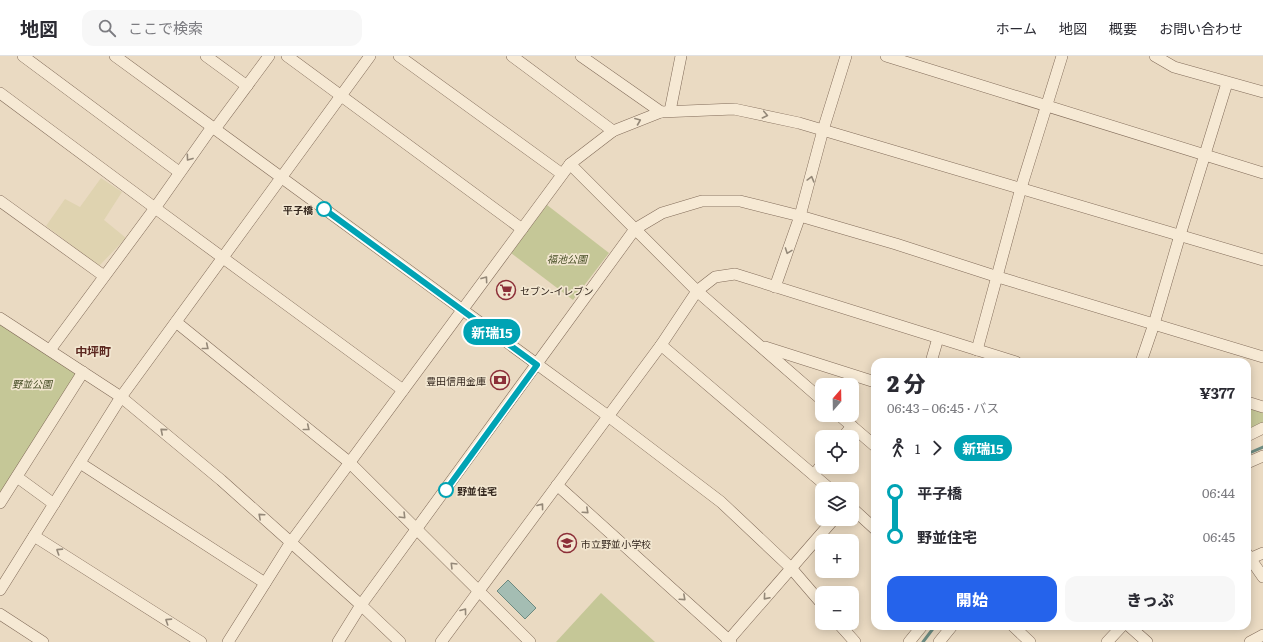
<!DOCTYPE html>
<html lang="ja">
<head>
<meta charset="utf-8">
<style>
	:root { --surface:#fff; --page:#f7f7f7; --text:#2b2b33; --muted:#7c7c81; --line:#e1e1e2; --accent:#2563eb }
	body { margin:0; font-family:Literata,"Noto Sans JP",serif; background:var(--page); color:var(--text); height:100vh; display:flex; flex-direction:column; font-size:15px; white-space:nowrap }
	* { box-sizing:border-box; margin:0 }
	p { font-size:13px; color:var(--muted) }
	.icon { flex:none; width:22px; height:22px; fill:none; stroke:currentColor; stroke-width:2; stroke-linecap:round; stroke-linejoin:round }
	.map { position:relative; flex:1; overflow:hidden }
	.panel { position:absolute; left:871px; top:302px; width:380px; height:272px; display:flex; flex-direction:column; background:var(--surface); border-radius:12px; box-shadow:0 2px 10px #0003 }
	.panel>* { flex:none }
	.badge { padding:0 8px; border-radius:13px; font-size:14px; line-height:26px }
	.needle { width:26px; rotate:20deg }
	.tools { position:absolute; left:815px; top:322px; display:grid; gap:8px }
	.tools a { display:grid; place-items:center; width:44px; height:44px; border-radius:8px; background:var(--surface); box-shadow:0 2px 10px #0003; font-size:20px }
	.map>.badge { position:absolute; translate:-50% -50%; box-shadow:0 0 0 2px #fff }
	.legs { display:flex; align-items:center; gap:6px; height:44px; padding:0 16px; font-size:13px }
	.legs p { margin-inline-start:auto }
	.headline { display:flex; align-items:center; justify-content:space-between; height:68px; padding:0 16px }
	h1 { font-size:22px; font-weight:800; line-height:30px }
	.button { display:flex; gap:8px; margin-top:auto; padding:8px 16px }
	.button a { flex:1; height:46px; border-radius:12px; background:var(--accent); color:#fff; font-size:16px; font-weight:800; line-height:46px; text-align:center }
	.button a+a { background:var(--page); color:var(--text) }
	ul { padding:0 16px; list-style:none }
	li { display:flex; align-items:center; gap:14px; height:44px; font-size:15px }
	li i { display:grid; place-items:center; width:6px; height:100%; margin:0 5px; background:currentColor }
	li i::after { content:''; width:10px; height:10px; margin:-5px; border:3px solid; border-radius:50%; background:var(--surface) }
	li p { margin-inline-start:auto }
	li:first-child i { background:linear-gradient(#0000 50%,currentColor 0) }
	li:last-child i { background:linear-gradient(currentColor 50%,#0000 0) }
	header { display:flex; align-items:center; gap:24px; box-sizing:border-box; height:56px; padding:0 20px; background:var(--surface); border-bottom:1px solid var(--line) }
	header strong { font-size:19px }
	nav { display:flex; gap:22px; margin-inline-start:auto; font-size:14px }
	.search { width:280px; height:36px; background:var(--page); display:flex; align-items:center; gap:10px; box-sizing:border-box; padding:0 14px; border-radius:12px; color:var(--muted); font-size:15px }
	.map>svg:first-child { display:block }
</style>
</head>
<body>
<header>
<strong>地図</strong>
<div class="search"><svg class="icon" aria-label="search" viewBox="0 0 24 24"><circle cx="10" cy="10" r="6"/><path d="M15 15l6 6"/></svg>ここで検索</div>
<nav><a>ホーム</a><a>地図</a><a>概要</a><a>お問い合わせ</a></nav>
</header>
<div class="map">
<svg width="1263" height="586" viewBox="0 0 1263 586">
	<rect width="100%" height="100%" fill="#eadac2"/>
	<polygon fill="#dfd3b0" points="101,122 122,136 104,164 126,182 99,210 46,170 65,143 80,151"/>
	<g fill="#c5c797">
		<polygon points="547,149 609,197 573,244 511,197"/>
		<polygon points="0,268 77,317 0,438"/>
		<polygon points="1247,351 1263,356 1263,367 1247,375"/>
		<polygon points="601,537 655,586 556,586"/>
	</g>
	<polygon fill="#a4bdb3" stroke="#6c8a80" points="508,524 536,552 525,563 497,535"/>
	<g fill="none" stroke-linecap="round" stroke-linejoin="round">
		<g stroke="#6c8a80" stroke-width="3">
			<polyline points="1247,398 1263,391"/>
			<polyline points="923,586 935,570"/>
		</g>
		<defs>
			<g id="minor">
				<polyline points="23,0 179,116"/>
				<polyline points="115,0 608,360 721,446 791,512 822,548"/>
				<polyline points="206,0 247,30"/>
				<polyline points="287,0 522,173"/>
				<polyline points="399,0 562,118"/>
				<polyline points="512,0 613,75"/>
				<polyline points="581,0 661,56"/>
				<polyline points="886,0 1263,117"/>
				<polyline points="1155,0 1174,11 1263,36"/>
				<polyline points="0,37 155,152 403,334"/>
				<polyline points="670,55 681,0"/>
				<polyline points="215,73 269,0"/>
				<polyline points="570,108 697,235 822,344"/>
				<polyline points="0,145 104,220"/>
				<polyline points="775,231 800,160 823,74 846,0"/>
				<polyline points="0,262 121,341 221,424 361,549 400,586"/>
				<polyline points="176,266 349,406 530,586"/>
				<polyline points="661,289 697,235 715,221 735,218 1016,306"/>
				<polyline points="765,291 875,326"/>
				<polyline points="50,294 155,152 212,71"/>
				<polyline points="977,294 1021,132 1062,0"/>
				<polyline points="931,306 938,282"/>
				<polyline points="1141,306 1154,268 1180,179 1227,27"/>
				<polyline points="1247,346 1263,351"/>
				<polyline points="839,359 875,390"/>
				<polyline points="1247,380 1263,372"/>
				<polyline points="843,381 852,370"/>
				<polyline points="80,407 265,527"/>
				<polyline points="1247,407 1263,400"/>
				<polyline points="814,419 822,408"/>
				<polyline points="17,421 54,448"/>
				<polyline points="557,429 731,586"/>
				<polyline points="0,447 83,316"/>
				<polyline points="852,452 875,473"/>
				<polyline points="34,480 201,586"/>
				<polyline points="1247,498 1263,521"/>
				<polyline points="1247,504 1263,497"/>
				<polyline points="0,534 121,341 370,0"/>
				<polyline points="0,558 43,586"/>
				<polyline points="838,567 855,586"/>
				<polyline points="1013,570 1030,586"/>
				<polyline points="1129,570 1147,586"/>
				<polyline points="228,586 291,486 570,108 613,75 661,56 734,53 799,67 1263,204"/>
				<polyline points="338,586 361,549 635,173 662,157 702,145 740,145 800,160 896,188 998,221 1263,301"/>
				<polyline points="441,586 661,289 830,433"/>
				<polyline points="727,586 834,463"/>
				<polyline points="909,586 922,570"/>
				<polyline points="939,586 952,570"/>
				<polyline points="1107,586 1122,570"/>
				<polyline points="1250,586 1263,579"/>
			</g>
		</defs>
		<use href="#minor" stroke="#826c5a" stroke-width="12"/>
		<use href="#minor" stroke="#f6e9d4" stroke-width="11"/>
	</g>
	<defs><path id="oneway-chevron" d="M-2-3.5L2.5 0L-2 3.5" fill="none" stroke-width="1.6" stroke-linecap="round" stroke-linejoin="round"/></defs>
	<g stroke="#948878">
		<use href="#oneway-chevron" transform="translate(765 59) rotate(12)"/>
		<use href="#oneway-chevron" transform="translate(638 65) rotate(-22)"/>
		<use href="#oneway-chevron" transform="translate(189 102) rotate(126)"/>
		<use href="#oneway-chevron" transform="translate(811 123) rotate(-75)"/>
		<use href="#oneway-chevron" transform="translate(788 195) rotate(110)"/>
		<use href="#oneway-chevron" transform="translate(485 223) rotate(-54)"/>
		<use href="#oneway-chevron" transform="translate(206 291) rotate(39)"/>
		<use href="#oneway-chevron" transform="translate(307 372) rotate(39)"/>
		<use href="#oneway-chevron" transform="translate(163 375) rotate(-140)"/>
		<use href="#oneway-chevron" transform="translate(541 450) rotate(-53)"/>
		<use href="#oneway-chevron" transform="translate(586 455) rotate(42)"/>
		<use href="#oneway-chevron" transform="translate(261 460) rotate(-138)"/>
		<use href="#oneway-chevron" transform="translate(403 460) rotate(45)"/>
		<use href="#oneway-chevron" transform="translate(59 495) rotate(-147)"/>
		<use href="#oneway-chevron" transform="translate(453 509) rotate(-135)"/>
		<use href="#oneway-chevron" transform="translate(766 541) rotate(131)"/>
		<use href="#oneway-chevron" transform="translate(683 542) rotate(42)"/>
		<use href="#oneway-chevron" transform="translate(464 555) rotate(-53)"/>
		<use href="#oneway-chevron" transform="translate(168 565) rotate(-147)"/>
	</g>
	<g fill="none" stroke-linecap="round" stroke-linejoin="round">
		<defs>
			<polyline id="line-1" points="324,153 537,309 446,434"/>
		</defs>
		<use href="#line-1" stroke="#fff" stroke-width="9"/>
		<use href="#line-1" stroke="#00a3b4" stroke-width="6"/>
	</g>
	<defs>
		<symbol id="supermarket-ring" viewBox="-11 -11 22 22"><circle r="9.5" fill="#f2e6d0" stroke="#8c2f38" stroke-width="1.5"/><path d="M-6-5.5h2.5l.6 2H6L4.5 2H-2.5L-4.4-4H-6ZM-1.5 3.2a1.3 1.3 0 1 0 .1 0ZM3 3.2a1.3 1.3 0 1 0 .1 0Z" fill="#8c2f38"/></symbol>
		<symbol id="bank-ring" viewBox="-11 -11 22 22"><circle r="9.5" fill="#f2e6d0" stroke="#8c2f38" stroke-width="1.5"/><path d="M-6-4H6V4H-6ZM0-2.3a2.3 2.3 0 1 0 0 4.6a2.3 2.3 0 1 0 0-4.6Z" fill="#8c2f38"/></symbol>
		<symbol id="school-ring" viewBox="-11 -11 22 22"><circle r="9.5" fill="#f2e6d0" stroke="#8c2f38" stroke-width="1.5"/><path d="M0-5L7-2L0 1L-7-2ZM-4 1L0 2.5L4 1V4Q0 6-4 4Z" fill="#8c2f38"/></symbol>
	</defs>
	<g fill-rule="evenodd">
		<use href="#supermarket-ring" x="495" y="223" width="22" height="22"/>
		<use href="#bank-ring" x="489" y="313" width="22" height="22"/>
		<use href="#school-ring" x="556" y="476" width="22" height="22"/>
	</g>
	<g fill="#fff" stroke="#00a3b4" stroke-width="2">
		<circle cx="324" cy="153" r="7"/>
		<circle cx="446" cy="434" r="7"/>
	</g>
	<g text-anchor="middle" dominant-baseline="central" stroke-width="3.5" stroke-linejoin="round" paint-order="stroke">
		<g font-size="10" font-weight="bold" fill="#33261d" stroke="#f2e6d0" text-anchor="end">
			<text x="313" y="153">平子橋</text>
			<text x="457" y="434" text-anchor="start">野並住宅</text>
		</g>
		<g font-size="10" font-style="italic" fill="#474e26" stroke="#f2e6d0">
			<text x="567" y="202">福池公園</text>
			<text x="32" y="327">野並公園</text>
		</g>
		<g font-size="10" fill="#33261d" stroke="#f2e6d0" text-anchor="start">
			<text x="520" y="234">セブン-イレブン</text>
			<text x="486" y="324" text-anchor="end">豊田信用金庫</text>
			<text x="581" y="487">市立野並小学校</text>
		</g>
		<g font-size="12" font-weight="bold" fill="#5c2820" stroke="#f2e6d0">
			<text x="93" y="295">中坪町</text>
		</g>
	</g>
</svg>
<div class="tools">
<a><svg class="needle" viewBox="-14 -14 28 28"><path d="M0-13l5 13h-10z" fill="#e53935"/><path d="M0 13l5-13h-10z" fill="#7c7c81"/></svg></a>
<a><svg class="icon" aria-label="locate" viewBox="0 0 24 24"><circle cx="12" cy="12" r="6"/><path d="M12 2v4M12 18v4M2 12h4M18 12h4"/></svg></a>
<a><svg class="icon" aria-label="layers" viewBox="0 0 24 24"><path d="M12 4l9 5-9 5-9-5zM3 14l9 5 9-5"/></svg></a>
<a>+</a>
<a>−</a>
</div>
<b class="badge" style="left:492px;top:276px;background:#00a3b4;color:#fff">新瑞15</b>
<section class="panel">
<div class="headline"><div><h1>2 分</h1><p>06:43 – 06:45 · バス</p></div><b>¥377</b></div>
<div class="legs"><svg class="icon" aria-label="walk" viewBox="0 0 24 24"><circle cx="13" cy="4" r="2"/><path d="M13 8l-2 6 4 7M11 14l-3 7M7 12l3-4h3l4 4"/></svg>1<svg class="icon" aria-label="forward" viewBox="0 0 24 24"><path d="M9 5l7 7-7 7"/></svg><b class="badge" style="background:#00a3b4;color:#fff">新瑞15</b></div>
<ul>
<li><i style="color:#00a3b4"></i><b>平子橋</b><p>06:44</p></li>
<li><i style="color:#00a3b4"></i><b>野並住宅</b><p>06:45</p></li>
</ul>
<div class="button"><a>開始</a><a>きっぷ</a></div>
</section>
</div>
</body>
</html>
